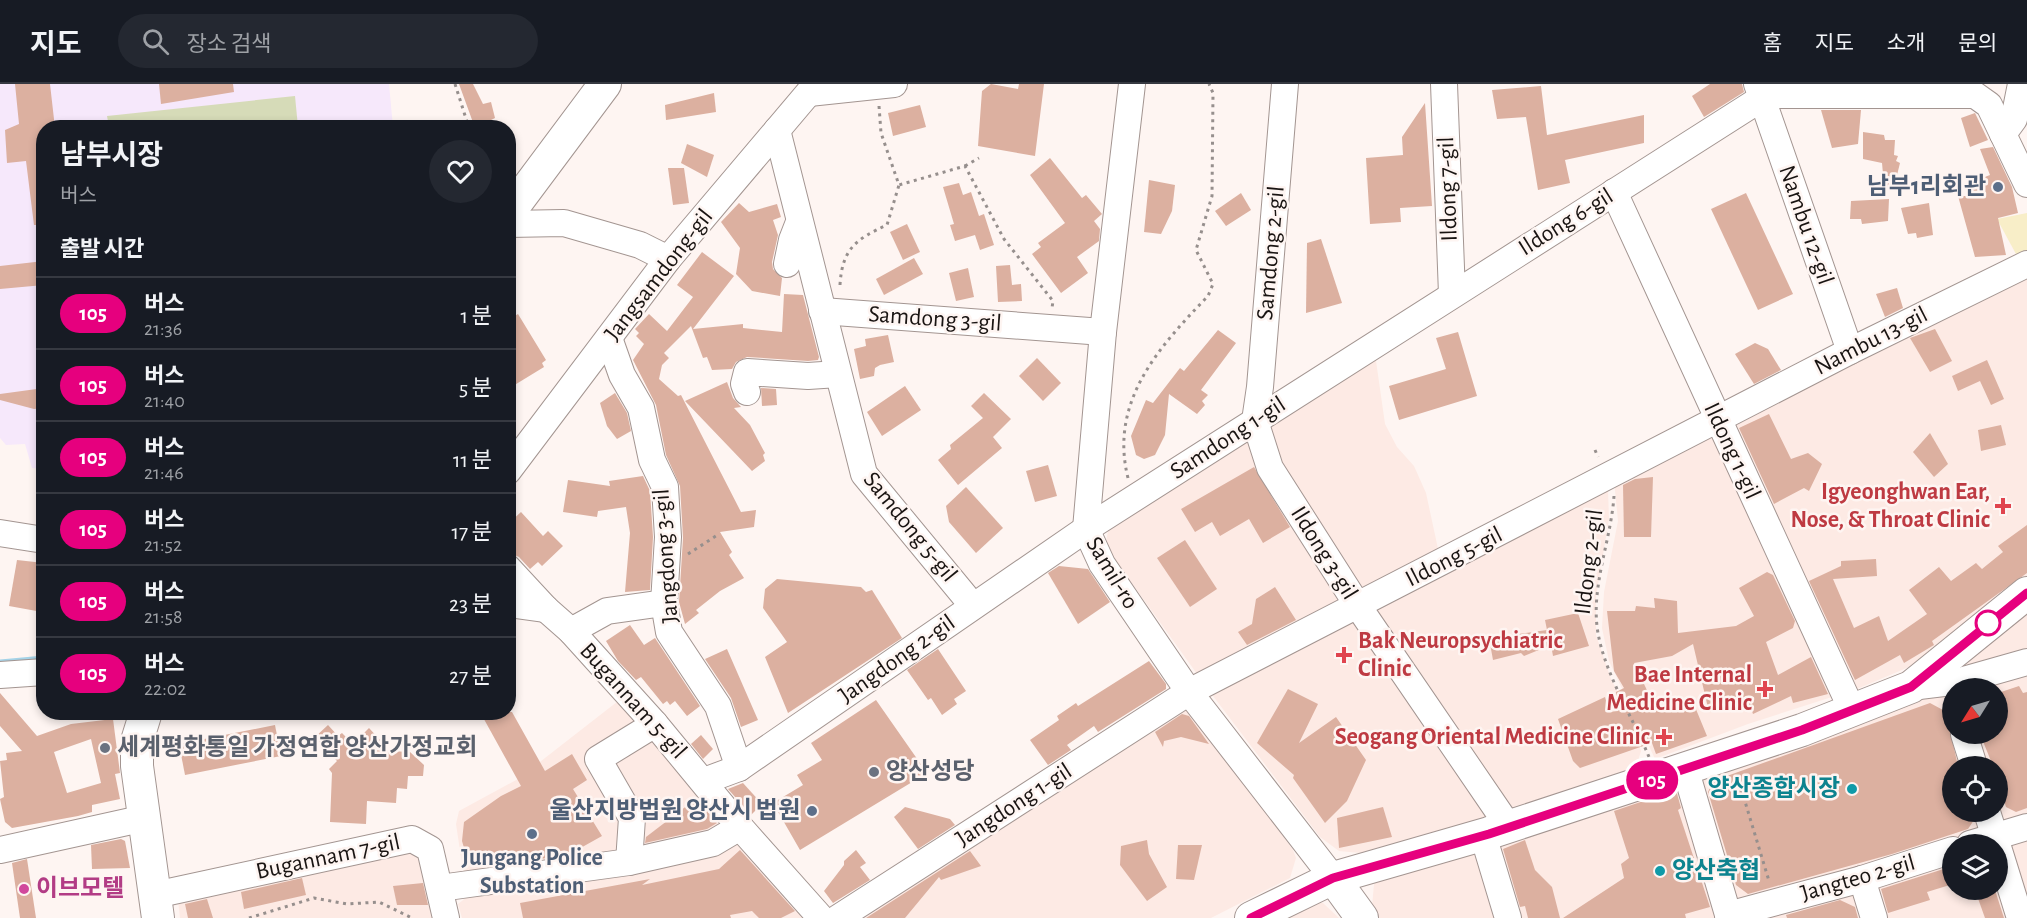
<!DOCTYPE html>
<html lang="ko">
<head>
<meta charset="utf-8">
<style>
	:root { --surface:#171b24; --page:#242831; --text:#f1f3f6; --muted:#9ea1a6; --line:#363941 }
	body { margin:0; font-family:"Alegreya Sans","Noto Sans KR",sans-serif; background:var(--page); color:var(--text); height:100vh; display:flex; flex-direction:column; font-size:22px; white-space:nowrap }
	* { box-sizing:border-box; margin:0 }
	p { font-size:20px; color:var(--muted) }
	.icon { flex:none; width:33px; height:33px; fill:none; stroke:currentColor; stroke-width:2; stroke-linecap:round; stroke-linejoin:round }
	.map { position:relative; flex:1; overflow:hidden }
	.side { position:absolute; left:36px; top:36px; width:480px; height:600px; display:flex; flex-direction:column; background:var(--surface); border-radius:24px; box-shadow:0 3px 9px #0003 }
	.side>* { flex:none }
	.badge { padding:0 12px; border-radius:20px; font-size:21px; line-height:39px }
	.needle { width:39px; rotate:233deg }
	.fabs { position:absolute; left:1942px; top:594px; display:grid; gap:12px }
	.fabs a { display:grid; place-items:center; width:66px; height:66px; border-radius:50%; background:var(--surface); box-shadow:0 3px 9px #0003; font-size:30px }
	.map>.badge { position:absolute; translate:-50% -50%; box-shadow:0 0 0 3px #fff }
	h2 { padding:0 24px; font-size:22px; line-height:54px }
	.round { display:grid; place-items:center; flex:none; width:63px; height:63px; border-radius:32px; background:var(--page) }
	.headline { display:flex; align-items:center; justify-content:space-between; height:102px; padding:0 24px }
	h1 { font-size:28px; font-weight:700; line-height:45px }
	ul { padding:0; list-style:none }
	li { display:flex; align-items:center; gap:18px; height:72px; padding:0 24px; border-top:2px solid var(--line) }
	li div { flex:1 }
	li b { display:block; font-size:22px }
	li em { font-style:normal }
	li .badge { min-width:66px; font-weight:700; text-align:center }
	header { display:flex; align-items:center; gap:36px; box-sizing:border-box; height:84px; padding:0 30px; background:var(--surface); border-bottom:2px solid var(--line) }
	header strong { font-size:28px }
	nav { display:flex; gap:33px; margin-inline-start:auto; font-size:21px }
	.search { width:420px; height:54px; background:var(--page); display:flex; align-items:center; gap:15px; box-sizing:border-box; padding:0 21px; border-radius:33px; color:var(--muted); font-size:22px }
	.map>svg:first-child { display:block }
</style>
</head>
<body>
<header>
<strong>지도</strong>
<div class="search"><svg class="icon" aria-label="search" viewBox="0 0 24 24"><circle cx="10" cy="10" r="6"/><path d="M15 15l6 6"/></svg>장소 검색</div>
<nav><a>홈</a><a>지도</a><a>소개</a><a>문의</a></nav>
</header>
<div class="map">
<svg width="2027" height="834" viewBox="0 0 2027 834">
	<rect width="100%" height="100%" fill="#fef5f2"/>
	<g fill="#fdeae4" fill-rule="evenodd">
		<polygon points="2027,189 2027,501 1916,580 1857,605 1748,640 1655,675 1609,577 1602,544 1604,508 1618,437 1614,396"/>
		<polygon points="1374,263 1385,340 1397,363 1414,382 1426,409 1443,488 1608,406 1609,435 1596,513 1596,551 1611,595 1630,631 1641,667 1633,693 1360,769 1339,767 1320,753 1210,608 1108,466 1106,457 1110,438"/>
		<polygon points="2027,514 2027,572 1926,596"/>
		<path d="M2027,582V834H1517L1495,767L1501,757L1934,607L1948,615L1953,614V650H1998V604H1973ZM1953,682H1998V728H1953ZM1953,760H1998V806H1953Z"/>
		<polygon points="622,614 811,834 462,834 458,820 467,813 456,740 459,727 518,695"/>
		<polygon points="1183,618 1193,626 1293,766 1296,774 1290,794 1211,834 858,834"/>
		<polygon points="411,763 426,768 441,834 180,834 178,816"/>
		<polygon points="1481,768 1501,834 1376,834 1372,823 1374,800 1385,790"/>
		<polygon points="1315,819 1323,819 1339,834 1265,834"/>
	</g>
	<polygon fill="#f6e8fb" points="0,0 389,0 393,43 44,44 43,385 32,384 25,360 6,361 0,354"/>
	<polygon fill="#d6dbb8" points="295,12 298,43 109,43 107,32"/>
	<polygon fill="#f8eec8" points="2027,129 2027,167 2016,170 1997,135"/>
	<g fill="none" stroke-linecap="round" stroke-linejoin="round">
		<polyline stroke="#a5d3e8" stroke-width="5" points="0,578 44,574"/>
	</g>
	<g fill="#dcb0a0" fill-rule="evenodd">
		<polygon points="15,0 50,0 55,44 44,44 44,141 34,141 26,77 7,79 5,46 19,40"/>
		<polygon points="159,0 233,0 234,8 161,20"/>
		<polygon points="459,0 473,0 483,20 491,18 495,34 475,44"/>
		<polygon points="991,0 1018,5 1019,0 1044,0 1035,72 978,62 982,7"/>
		<polygon points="1710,0 1742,0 1744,8 1704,33 1692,12"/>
		<polygon points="1541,2 1547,51 1644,31 1644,59 1565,76 1570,99 1538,106 1526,33 1497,35 1492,6"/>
		<polygon points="714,9 716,28 666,36 665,21"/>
		<polygon points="1425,19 1432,122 1400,124 1401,138 1370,140 1366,74 1403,71 1402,53"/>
		<polygon points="920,21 926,43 893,52 888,29"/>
		<polygon points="1821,26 1861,26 1858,60 1832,64"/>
		<polygon points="1975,29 1988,56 1970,63 1961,34"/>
		<polygon points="1863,48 1884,51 1885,56 1895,56 1894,71 1898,72 1896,77 1900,79 1897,91 1892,90 1885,112 1882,79 1863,75"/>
		<polygon points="687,60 714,71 707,93 681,79"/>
		<polygon points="1993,63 2012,103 2018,129 1998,134 2006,171 1975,173 1958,112 1971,112 1971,102 1983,99 1982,94 1990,91 1980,65"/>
		<polygon points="1050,74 1082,114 1086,111 1102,130 1094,137 1100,145 1099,157 1077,173 1088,189 1061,209 1032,170 1041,163 1038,159 1065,139 1030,91"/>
		<polygon points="668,84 684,84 689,119 673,121"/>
		<polygon points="1149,96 1175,101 1172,127 1161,150 1144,148"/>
		<polygon points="959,99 963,111 971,108 979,132 984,130 994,161 980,166 975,151 955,157 950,141 954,140 943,103"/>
		<polygon points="1241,109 1251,126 1226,142 1215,127"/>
		<polygon points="1746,109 1793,210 1758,226 1711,125"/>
		<polygon points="1889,115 1888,137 1862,140 1861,135 1850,135 1851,117"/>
		<polygon points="739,119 749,128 777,120 781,133 773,136 778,151 772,178 773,185 782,194 780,212 752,207 736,190 740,164 721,138"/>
		<polygon points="1929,119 1933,151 1917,154 1916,149 1908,150 1901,124"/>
		<polygon points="907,140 920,168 903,176 890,148"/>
		<polygon points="1321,155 1342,219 1306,229 1307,159"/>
		<polygon points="702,168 734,192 693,245 743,240 743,244 782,248 784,210 803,211 819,273 818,276 808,277 747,273 736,278 732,285 712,286 707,273 703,274 691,242 664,269 669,274 662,281 659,295 678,312 681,311 741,428 756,426 754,443 720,448 732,468 729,471 744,494 720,507 696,526 699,529 685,540 679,518 683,454 680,402 666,371 656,321 633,276 644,260 636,252 639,249 635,245 649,230 667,247 693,213 677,201"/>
		<polygon points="914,174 923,190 884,211 876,195"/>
		<polygon points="44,177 44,201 0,205 0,182"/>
		<polygon points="1010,181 1012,201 1021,200 1022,217 998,218 996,182"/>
		<polygon points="968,184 974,213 956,217 949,189"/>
		<polygon points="1897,204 1903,224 1885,233 1876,210"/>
		<polygon points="518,230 546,276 542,279 544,283 508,305 508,236"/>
		<polygon points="1935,245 1952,277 1930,288 1910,254"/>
		<polygon points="1218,246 1236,259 1201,306 1208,311 1202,317 1205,321 1197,330 1169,310 1165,351 1155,371 1144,375 1136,371 1131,352 1146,316 1153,319 1180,284 1184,287"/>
		<polygon points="1458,248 1477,312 1399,336 1389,302 1446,285 1436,254"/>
		<polygon points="888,251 894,278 880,281 875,284 874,292 860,295 854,265 866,262 865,255"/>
		<polygon points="1755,259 1768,265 1781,286 1754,300 1735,270"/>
		<polygon points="1037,274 1061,299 1043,317 1019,292"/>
		<polygon points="1987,276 2004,315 1991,321 1980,297 1958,307 1952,292"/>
		<polygon points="727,298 733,314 741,323 734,324 750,341 765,369 763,371 765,377 752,387 685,317"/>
		<polygon points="905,302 921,326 882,352 867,328"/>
		<polygon points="44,304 44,324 34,325 0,316 0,310"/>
		<polygon points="761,304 776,305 777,321 762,322"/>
		<polygon points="615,309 627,329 631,347 617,355 607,342 600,319"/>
		<polygon points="984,309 1011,335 993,353 1002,364 958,401 938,376 951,365 950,361 983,334 971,322"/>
		<polygon points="1769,330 1791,375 1808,369 1822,380 1809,407 1804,404 1774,420 1739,344"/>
		<polygon points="2001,341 2006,361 1981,367 1978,346"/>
		<polygon points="1930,349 1948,380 1934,393 1913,368"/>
		<polygon points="1048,381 1057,412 1035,418 1026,387"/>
		<polygon points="1254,383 1290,443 1263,459 1249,435 1220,452 1212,438 1195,448 1181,425"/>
		<polygon points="643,392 650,407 653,453 650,506 625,508 630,449 626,423 598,427 597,433 563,428 568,396 610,402 609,397"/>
		<polygon points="1653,393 1651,453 1624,453 1623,401 1635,395"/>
		<polygon points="966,403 1003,444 976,469 949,438 946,422"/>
		<polygon points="521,428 543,452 548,447 563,462 542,482 538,478 530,485 519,473 508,468 508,440"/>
		<polygon points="2027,441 2027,489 1932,557 1934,561 1904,579 1900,571 1855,596 1809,497 1841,482 1841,477 1876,475 1877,492 1833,495 1854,544 1879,532 1888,557 1927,530 1909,506 1939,483 1951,497 1976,479 1982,485 2003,468 1998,462"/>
		<polygon points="1185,456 1217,505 1190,523 1157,474"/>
		<polygon points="17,476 44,479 42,528 9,522"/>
		<polygon points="1059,482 1088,485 1110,518 1078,540 1048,489"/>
		<polygon points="1767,488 1773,491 1795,537 1793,544 1766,558 1778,591 1811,573 1828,610 1793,619 1791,612 1753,630 1750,621 1709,628 1693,560 1672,572 1634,579 1654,621 1660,618 1662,624 1693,618 1707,652 1656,670 1652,659 1580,684 1573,677 1558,635 1605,613 1609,628 1618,627 1616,608 1624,604 1614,587 1607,527 1635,527 1636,522 1655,524 1654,514 1677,517 1678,549 1736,542 1754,532 1739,504"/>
		<polygon points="777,495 861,503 866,508 872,506 902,554 788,629 765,573 787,558 763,524 765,505"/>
		<polygon points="1275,503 1296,536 1247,561 1238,548 1252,540 1256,515"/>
		<polygon points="1578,529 1589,562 1553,572 1551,561 1524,572 1521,569 1493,576 1489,554 1547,546 1545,536"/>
		<polygon points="630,541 644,561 655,554 700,622 687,632 675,617 670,621 667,617 663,620 641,593 636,596 618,577 606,557"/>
		<polygon points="727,565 758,636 741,643 731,614 705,575"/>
		<polygon points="938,565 966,607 954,615 957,620 942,631 931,614 928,616 907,586"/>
		<polygon points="1149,577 1166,600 1166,605 1098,648 1094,642 1067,661 1071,666 1048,681 1030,656 1059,636 1057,632 1076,619 1078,622"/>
		<polygon points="2019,602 2023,609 2027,608 2027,724 2016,728 2006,723 1998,698 1998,682 1993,682 1980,650 1998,650 1998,609"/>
		<polygon points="1288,605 1318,620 1299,659 1336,633 1366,676 1347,717 1325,739 1293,694 1294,691 1257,659"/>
		<path d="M0,609L37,652L71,640L113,635L120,689L115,690L120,715L92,721V728L78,732L12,744L5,738L0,715L4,713L0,677L7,676L6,669L22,667L0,642ZM91,655L101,699L67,709L54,668Z"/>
		<polygon points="876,616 927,689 800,766 773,719 803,701 797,691 822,676 811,659"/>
		<polygon points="1930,619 1943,626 1950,646 1958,682 1953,682 1953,728 1972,728 1974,736 1968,745 1892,770 1748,810 1736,801 1708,708 1713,697"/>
		<polygon points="480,628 512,628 545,687 572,670 587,696 573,705 602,752 568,771 497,781 494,777 481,783 475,771 467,774 462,757 464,738 501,712 521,702"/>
		<polygon points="1182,630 1189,632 1209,660 1181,653 1164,657 1163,663 1155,648"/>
		<polygon points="275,641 281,672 185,691 179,660"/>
		<polygon points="328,641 338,652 342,649 353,660 369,644 381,657 369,666 410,668 424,681 423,692 408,692 407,705 397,704 396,719 367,717 366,740 330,738 332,689 329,685 337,677 314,654"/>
		<polygon points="701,651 713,665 703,675 691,660"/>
		<polygon points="743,699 762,720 751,731 728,705"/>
		<polygon points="1676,706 1681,724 1678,726 1710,823 1685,830 1686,834 1563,834 1624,794 1621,780 1629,774 1614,727"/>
		<polygon points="697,714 717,739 707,745 645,759 646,753"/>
		<polygon points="905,723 950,735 955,741 918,765 894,733"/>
		<polygon points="1383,723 1392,753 1339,764 1337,734"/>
		<polygon points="121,755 125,757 130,784 92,785 91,761"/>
		<polygon points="1147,756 1149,770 1167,803 1147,817 1120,781 1121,762"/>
		<polygon points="1525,756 1535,786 1552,803 1560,834 1528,834 1525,822 1520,823 1503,765"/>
		<polygon points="1178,761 1202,761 1194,796 1176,795"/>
		<polygon points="740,766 795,827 781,834 759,834 752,827 730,831 731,834 523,834 520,819 650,795 642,801 719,785"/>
		<polygon points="856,766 866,779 860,783 870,796 833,819 824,807 844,781 844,777"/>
		<polygon points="970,767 981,782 941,796 939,793 905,834 866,834"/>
		<polygon points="27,775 36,834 20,834 12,779"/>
		<polygon points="1953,782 1953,800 1927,808 1930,816 1888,829 1881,805"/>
		<polygon points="302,794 306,811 244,825 241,808"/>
		<polygon points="423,799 428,821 397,821 393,802"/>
		<polygon points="1975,806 1995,806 2004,834 1985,834"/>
		<polygon points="207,815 213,834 188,834 185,820"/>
		<polygon points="1840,816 1855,823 1858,834 1787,834 1786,831"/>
	</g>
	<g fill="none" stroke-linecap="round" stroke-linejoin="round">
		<defs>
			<g id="minor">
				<polyline points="1132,0 1103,248 1086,445 1102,480 1189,608 1333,794"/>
				<polyline points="1285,0 1260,303 1255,337 1270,384 1358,522 1509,743"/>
				<polyline points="1444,0 1452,210"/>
				<polyline points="1757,0 1850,267"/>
				<polyline points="809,9 894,0"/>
				<polyline points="777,46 864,390 973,522"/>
				<polyline points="2003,50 2014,35 2021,0"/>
				<polyline points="1614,108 1852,626"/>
				<polyline points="508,140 564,139 640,161 668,175"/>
				<polyline points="787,180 792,156 799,138"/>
				<polyline points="822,227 1103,248"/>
				<polyline points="609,254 622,291 641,324 652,376 665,403 668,453 664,519 669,548 718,622 739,684"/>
				<polyline points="747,308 744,300 747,288 808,292 838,290"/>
				<polyline points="508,387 668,175 816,0"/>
				<polyline points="0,449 44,456"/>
				<polyline points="508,484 546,525 571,547 655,640 740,743 821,834"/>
				<polyline points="508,520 546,525"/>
				<polyline points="571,547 607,527 664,519"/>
				<polyline points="0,591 44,588"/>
				<polyline points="1911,603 1960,597 2027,578"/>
				<polyline points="1964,650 1974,682"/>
				<polyline points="1685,684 1729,834"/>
				<polyline points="704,697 739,684 1086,445 1762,14 1776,11 1975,11 1989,21 2027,100"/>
				<polyline points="1987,728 1997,760"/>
				<polyline points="1483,751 1508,834"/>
				<polyline points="1970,760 2027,743"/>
				<polyline points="1998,763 2020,834"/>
				<polyline points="0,766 145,734"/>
				<polyline points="629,778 632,734 598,675 655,640"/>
				<polyline points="1862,795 1874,834"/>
				<polyline points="440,804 629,778 713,759 740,743"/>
				<polyline points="155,811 412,755 430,765 446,834"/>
				<polyline points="1728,831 1862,795 1953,766"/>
				<polyline points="838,834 1189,608 1850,267 2027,180"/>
			</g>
			<g id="major">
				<polyline points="508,130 605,0"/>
				<polyline points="146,628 137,657 137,682 158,834"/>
				<polyline points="1333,794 1362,834"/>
				<polyline points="1251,834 1333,794 1489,749 1802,646 1911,603 2027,509"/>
			</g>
		</defs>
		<use href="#minor" stroke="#a39591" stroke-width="28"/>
		<use href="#major" stroke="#a39591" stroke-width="34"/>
		<g stroke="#968f8d" stroke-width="3" stroke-dasharray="3 4.5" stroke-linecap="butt">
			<polyline points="455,0 469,44"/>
			<polyline points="879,22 881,49 899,101 965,82 1004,155 1053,217 1052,224"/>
			<polyline points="965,82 979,74"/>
			<path d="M840,201C842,165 856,155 887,141L899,101"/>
			<polyline points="1595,366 1598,373"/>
			<path d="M1128,394C1109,318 1158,264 1208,212L1213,200L1196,166L1212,112L1213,9L1209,0"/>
			<path d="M1614,412C1611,457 1590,504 1598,549C1605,590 1633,634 1649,673"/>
			<polyline points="688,470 719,450"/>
			<polyline points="1737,691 1769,797"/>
			<polyline points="249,834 314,814 347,820 379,818 412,834"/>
		</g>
		<use href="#minor" stroke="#fff" stroke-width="26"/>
		<use href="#major" stroke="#fff" stroke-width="32"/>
	</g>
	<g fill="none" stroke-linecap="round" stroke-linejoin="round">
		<defs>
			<polyline id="line" points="1251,834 1333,794 1489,750 1802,646 1911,603 2027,509"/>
		</defs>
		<use href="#line" stroke="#fff" stroke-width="14"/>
		<use href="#line" stroke="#e6007e" stroke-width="9"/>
	</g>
	<g fill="#5c6f8a" stroke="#fef5f2" stroke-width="2">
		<circle cx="1998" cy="103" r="6"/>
		<circle cx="812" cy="727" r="6"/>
		<circle cx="532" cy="750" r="6"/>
	</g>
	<g fill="#e0444e" stroke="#fef5f2" stroke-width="2">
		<path d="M2000 413h6v6h6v6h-6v6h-6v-6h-6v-6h6z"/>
		<path d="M1341 562h6v6h6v6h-6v6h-6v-6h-6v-6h6z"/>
		<path d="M1762 596h6v6h6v6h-6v6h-6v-6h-6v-6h6z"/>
		<path d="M1661 644h6v6h6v6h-6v6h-6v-6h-6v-6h6z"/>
	</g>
	<circle fill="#fff" stroke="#e6007e" stroke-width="3" cx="1988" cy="539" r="12"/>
	<g fill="#6b7280" stroke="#fef5f2" stroke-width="2">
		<circle cx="105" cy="664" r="6"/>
		<circle cx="874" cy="688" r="6"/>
	</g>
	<g fill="#0f9aa8" stroke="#fef5f2" stroke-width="2">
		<circle cx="1852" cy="705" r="6"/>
		<circle cx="1660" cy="787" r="6"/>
	</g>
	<circle fill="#d1479c" stroke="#fef5f2" stroke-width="2" cx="24" cy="805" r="6"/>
	<g text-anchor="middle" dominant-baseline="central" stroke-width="5" stroke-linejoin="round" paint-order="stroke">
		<g font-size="24" font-weight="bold" fill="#4e5e75" stroke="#fef5f2" text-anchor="end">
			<text x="1986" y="103">남부1리회관</text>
			<text x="800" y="727">울산지방법원 양산시 법원</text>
			<text x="532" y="774" text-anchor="middle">Jungang Police<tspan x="532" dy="28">Substation</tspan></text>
		</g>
		<g font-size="24" fill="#191412" stroke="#fef5f2">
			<text transform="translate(1448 105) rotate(-92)">Ildong 7-gil</text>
			<text transform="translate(1566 138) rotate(-32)">Ildong 6-gil</text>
			<text transform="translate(1806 141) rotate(71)">Nambu 12-gil</text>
			<text transform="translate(1271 169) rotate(-85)">Samdong 2-gil</text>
			<text transform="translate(659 191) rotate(-52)">Jangsamdong-gil</text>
			<text transform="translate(935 235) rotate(4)">Samdong 3-gil</text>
			<text transform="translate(1871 257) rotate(-27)">Nambu 13-gil</text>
			<text transform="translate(1228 354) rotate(-33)">Samdong 1-gil</text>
			<text transform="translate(1732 367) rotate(65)">Ildong 1-gil</text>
			<text transform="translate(910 443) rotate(51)">Samdong 5-gil</text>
			<text transform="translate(1324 469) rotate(58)">Ildong 3-gil</text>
			<text transform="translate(666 472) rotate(-94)">Jangdong 3-gil</text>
			<text transform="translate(1454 473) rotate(-27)">Ildong 5-gil</text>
			<text transform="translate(1589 478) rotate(-83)">Ildong 2-gil</text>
			<text transform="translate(1112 489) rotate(59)">Samil-ro</text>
			<text transform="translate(897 575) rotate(-35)">Jangdong 2-gil</text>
			<text transform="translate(633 617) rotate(48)">Bugannam 5-gil</text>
			<text transform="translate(1014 721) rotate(-33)">Jangdong 1-gil</text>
			<text transform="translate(328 773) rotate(-12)">Bugannam 7-gil</text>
			<text transform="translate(1858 794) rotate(-16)">Jangteo 2-gil</text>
		</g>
		<g font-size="24" font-weight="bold" fill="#be3a42" stroke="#fef5f2" text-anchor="end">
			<text x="1990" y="408">Igyeonghwan Ear,<tspan x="1990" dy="28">Nose, &amp; Throat Clinic</tspan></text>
			<text x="1358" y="557" text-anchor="start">Bak Neuropsychiatric<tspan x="1358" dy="28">Clinic</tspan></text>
			<text x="1752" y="591">Bae Internal<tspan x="1752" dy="28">Medicine Clinic</tspan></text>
			<text x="1650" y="653">Seogang Oriental Medicine Clinic</text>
		</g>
		<g font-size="24" font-weight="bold" fill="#5b616d" stroke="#fef5f2" text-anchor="start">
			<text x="117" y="664">세계평화통일 가정연합 양산가정교회</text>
			<text x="886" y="688">양산성당</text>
		</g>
		<g font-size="24" font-weight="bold" fill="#0d838f" stroke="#fef5f2" text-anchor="end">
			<text x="1840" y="705">양산종합시장</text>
			<text x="1672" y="787" text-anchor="start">양산축협</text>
		</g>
		<g font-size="24" font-weight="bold" fill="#b23c85" stroke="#fef5f2" text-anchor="start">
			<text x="36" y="805">이브모텔</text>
		</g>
	</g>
</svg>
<div class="fabs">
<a><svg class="needle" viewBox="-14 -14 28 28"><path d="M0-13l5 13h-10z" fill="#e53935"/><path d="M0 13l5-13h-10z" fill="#9ea1a6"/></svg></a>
<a><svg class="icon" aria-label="locate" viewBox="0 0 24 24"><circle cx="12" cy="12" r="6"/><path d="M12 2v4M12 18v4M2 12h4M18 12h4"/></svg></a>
<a><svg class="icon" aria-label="layers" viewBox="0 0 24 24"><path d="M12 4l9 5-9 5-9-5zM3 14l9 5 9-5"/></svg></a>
</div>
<b class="badge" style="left:1652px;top:696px;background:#e6007e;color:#fff">105</b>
<section class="side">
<div class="headline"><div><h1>남부시장</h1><p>버스</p></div><a class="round"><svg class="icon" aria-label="heart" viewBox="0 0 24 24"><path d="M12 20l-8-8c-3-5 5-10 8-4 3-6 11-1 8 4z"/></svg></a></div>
<h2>출발 시간</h2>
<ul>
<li><span class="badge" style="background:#e6007e;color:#fff">105</span><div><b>버스</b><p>21:36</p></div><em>1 분</em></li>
<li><span class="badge" style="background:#e6007e;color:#fff">105</span><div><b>버스</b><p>21:40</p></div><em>5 분</em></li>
<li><span class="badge" style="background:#e6007e;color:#fff">105</span><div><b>버스</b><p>21:46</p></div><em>11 분</em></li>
<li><span class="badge" style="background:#e6007e;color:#fff">105</span><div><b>버스</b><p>21:52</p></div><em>17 분</em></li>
<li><span class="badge" style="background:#e6007e;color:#fff">105</span><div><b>버스</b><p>21:58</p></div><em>23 분</em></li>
<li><span class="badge" style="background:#e6007e;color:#fff">105</span><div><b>버스</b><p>22:02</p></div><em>27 분</em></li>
</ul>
</section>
</div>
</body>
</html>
